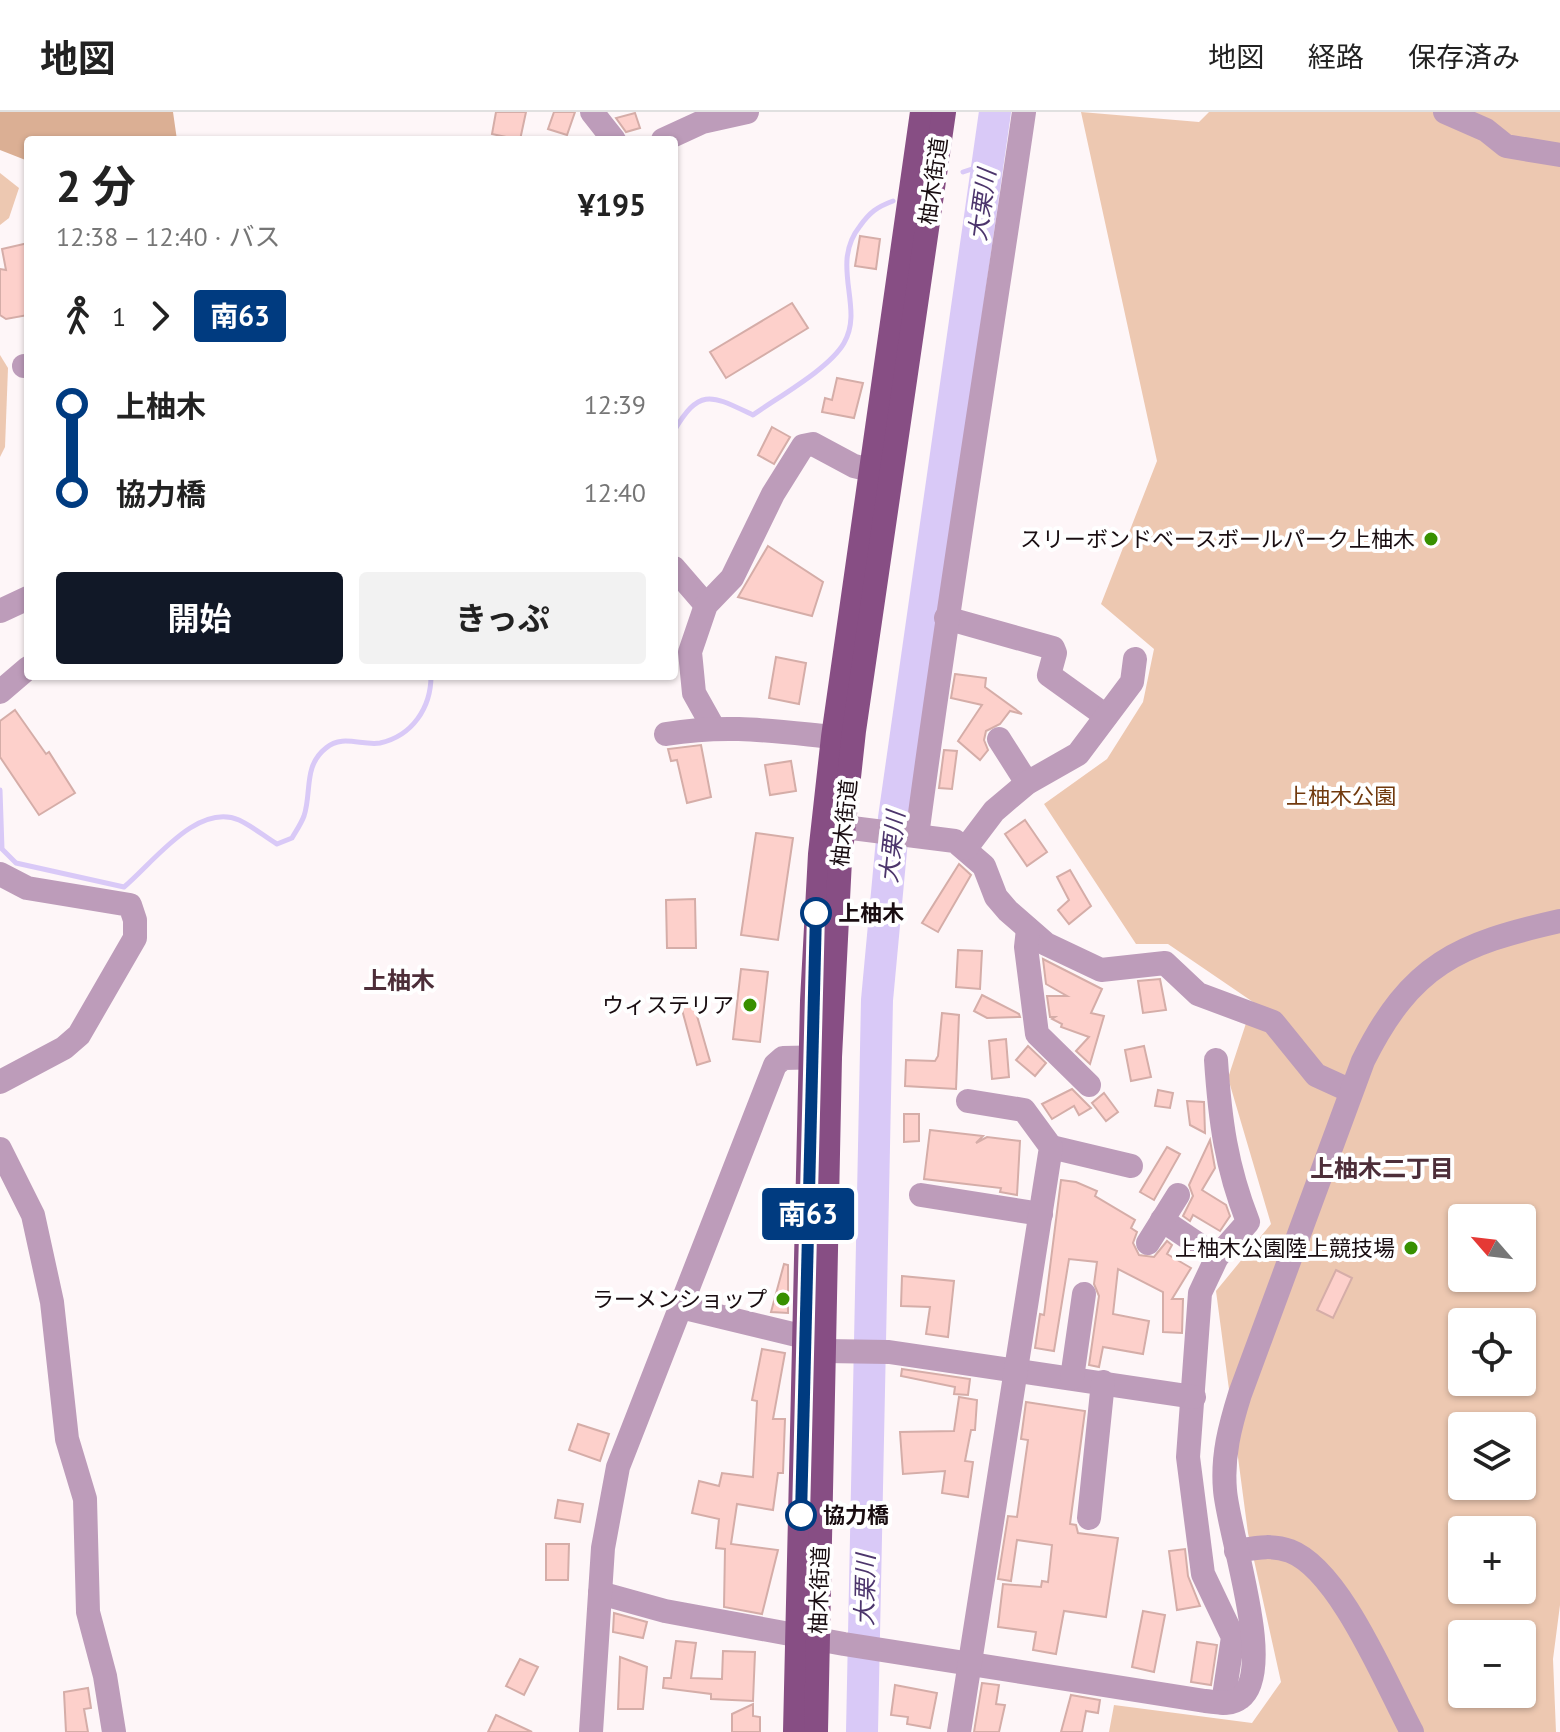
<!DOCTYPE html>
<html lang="ja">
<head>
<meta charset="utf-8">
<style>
	:root { --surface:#fff; --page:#f2f2f2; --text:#222; --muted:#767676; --line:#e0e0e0; --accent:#111827 }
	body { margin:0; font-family:"PT Sans","Noto Sans JP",sans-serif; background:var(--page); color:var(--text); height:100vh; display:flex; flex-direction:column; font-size:30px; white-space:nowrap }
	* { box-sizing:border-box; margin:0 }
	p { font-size:26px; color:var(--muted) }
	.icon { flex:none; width:44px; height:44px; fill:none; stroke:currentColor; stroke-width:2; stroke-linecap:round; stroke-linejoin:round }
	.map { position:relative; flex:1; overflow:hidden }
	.panel { position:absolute; left:24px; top:24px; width:654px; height:544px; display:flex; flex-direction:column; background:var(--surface); border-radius:8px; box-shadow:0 2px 6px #0004 }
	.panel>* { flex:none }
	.badge { padding:0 16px; border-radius:6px; font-size:28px; line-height:52px }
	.needle { width:52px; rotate:298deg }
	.fabs { position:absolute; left:1448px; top:1092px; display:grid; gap:16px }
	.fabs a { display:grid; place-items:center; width:88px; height:88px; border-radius:8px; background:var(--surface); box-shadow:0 2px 6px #0004; font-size:40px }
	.map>.badge { position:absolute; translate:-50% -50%; box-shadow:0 0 0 4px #fff }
	.legs { display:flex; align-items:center; gap:12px; height:88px; padding:0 32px; font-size:26px }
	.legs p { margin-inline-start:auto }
	.overview { display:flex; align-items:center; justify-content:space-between; height:136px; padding:0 32px }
	h1 { font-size:44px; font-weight:700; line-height:60px }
	.button { display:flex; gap:16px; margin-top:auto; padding:16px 32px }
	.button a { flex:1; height:92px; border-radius:8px; background:var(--accent); color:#fff; font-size:32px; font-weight:700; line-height:92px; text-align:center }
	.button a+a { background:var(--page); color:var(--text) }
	ul { padding:0 32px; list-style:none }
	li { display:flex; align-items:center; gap:28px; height:88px; font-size:30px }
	li i { display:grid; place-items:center; width:12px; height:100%; margin:0 10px; background:currentColor }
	li i::after { content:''; width:20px; height:20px; margin:-10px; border:6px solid; border-radius:50%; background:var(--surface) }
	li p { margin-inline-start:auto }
	li:first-child i { background:linear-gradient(#0000 50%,currentColor 0) }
	li:last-child i { background:linear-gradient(currentColor 50%,#0000 0) }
	header { display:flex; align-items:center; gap:48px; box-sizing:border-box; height:112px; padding:0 40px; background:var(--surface); border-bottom:2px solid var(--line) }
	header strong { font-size:38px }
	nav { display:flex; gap:44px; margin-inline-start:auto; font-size:28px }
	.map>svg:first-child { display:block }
</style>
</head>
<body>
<header>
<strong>地図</strong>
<nav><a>地図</a><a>経路</a><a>保存済み</a></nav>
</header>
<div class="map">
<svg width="1560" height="1620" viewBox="0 0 1560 1620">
	<rect width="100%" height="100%" fill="#fef6f8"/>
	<g fill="#edc8b1" fill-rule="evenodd">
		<path d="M1081,0L1199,10L1209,0H1560V1493L1553,1547L1556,1620H1109L1114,1593L1252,1611L1281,1570L1248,1421L1216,1179L1271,1112L1228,966L1253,890L1168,832H1136L1044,692L1107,647L1143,590L1154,537L1101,492L1157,349ZM1462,1106H1522V1166H1462ZM1462,1210H1522V1270H1462ZM1462,1314H1522V1374H1462ZM1462,1418H1522V1478H1462ZM1462,1522H1522V1582H1462Z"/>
		<polygon points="0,61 19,76 9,106 0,113"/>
		<polygon points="0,243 8,256 5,335 0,345"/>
	</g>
	<polygon fill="#dbaf94" points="0,0 173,0 177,28 28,28 28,49 0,38"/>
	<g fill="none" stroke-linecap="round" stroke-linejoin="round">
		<g stroke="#d9c9f7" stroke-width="5">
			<polyline points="963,60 987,52"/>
			<path d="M674,319C700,275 711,283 753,303C778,285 829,257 844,231C865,195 829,153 860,114C870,100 877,95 893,89"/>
			<path d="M0,678L2,737L16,751L124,775C153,751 197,690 239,708C252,714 264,724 277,732L292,726C296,719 301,712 304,704C312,680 303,654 326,636C342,622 362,634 380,631C412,624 431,596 431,564"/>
		</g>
		<polyline stroke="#d9c9f7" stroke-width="32" points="862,1620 877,888 894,706 995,0"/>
	</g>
	<g fill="#fdd0cb" stroke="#d5ada8" stroke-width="2">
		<polygon points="496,0 526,0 520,28 492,22"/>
		<polygon points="554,0 575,0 567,23 548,17"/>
		<polygon points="635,1 640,16 626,20 616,6"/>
		<polygon points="860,124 880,127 876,157 855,154"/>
		<polygon points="28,131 28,203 6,207 0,203 0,157 6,158 2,137"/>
		<polygon points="792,191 808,216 726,266 710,240"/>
		<polygon points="837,266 863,271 854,306 822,300 825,286 832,288"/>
		<polygon points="772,315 790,325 774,352 758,343"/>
		<polygon points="768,434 823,470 812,504 738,485"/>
		<polygon points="776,545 806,551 799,592 769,586"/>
		<polygon points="955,562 986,566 985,575 1022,602 1010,599 1000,612 986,619 984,628 988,638 980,648 958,629 982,593 951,586"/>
		<polygon points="15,598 46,642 49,640 75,681 39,703 0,645 0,609"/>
		<polygon points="701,633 711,685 687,691 677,648 671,649 668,637"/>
		<polygon points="944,638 957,639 952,677 939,676"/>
		<polygon points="791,649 796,679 770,683 765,653"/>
		<polygon points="1025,708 1047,740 1027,754 1005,722"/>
		<polygon points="756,721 793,726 778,828 741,823"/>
		<polygon points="959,752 971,763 938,820 922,811"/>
		<polygon points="1070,758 1091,794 1069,812 1058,798 1069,788 1057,765"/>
		<polygon points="695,787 696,836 667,836 666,788"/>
		<polygon points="958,838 982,839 980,877 956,875"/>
		<polygon points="1043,847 1102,877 1091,901 1104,904 1090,952 1076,939 1089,925 1061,915 1062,912 1052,907 1055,905 1050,905 1047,884 1067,884 1046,872"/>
		<polygon points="741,857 768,860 760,930 733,927"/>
		<polygon points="1160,867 1166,898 1143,901 1138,869"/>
		<polygon points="982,883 1019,902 1020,905 987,906 974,899"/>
		<polygon points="693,890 710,949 697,953 681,894"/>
		<polygon points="942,901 959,903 956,977 905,974 906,948 935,949 938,944"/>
		<polygon points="1006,927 1009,965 992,967 989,929"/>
		<polygon points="1028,934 1046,951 1035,964 1016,948"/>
		<polygon points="1144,934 1151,965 1131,969 1125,938"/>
		<polygon points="1072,977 1091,996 1079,1003 1074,994 1052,1007 1042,992"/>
		<polygon points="1158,978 1173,981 1170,996 1155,994"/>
		<polygon points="1104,981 1118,1000 1106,1009 1092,991"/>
		<polygon points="1187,989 1204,990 1205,1021 1190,1013"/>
		<polygon points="904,1002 919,1002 919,1029 904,1030"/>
		<polygon points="930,1018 983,1024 976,1031 987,1025 1020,1029 1017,1083 1000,1080 1001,1076 924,1067"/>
		<polygon points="1210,1028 1215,1056 1202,1078 1226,1093 1230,1104 1220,1119 1193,1103 1190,1109 1183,1104 1193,1084 1189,1073"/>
		<polygon points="1167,1035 1180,1042 1154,1088 1140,1080"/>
		<polygon points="1061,1068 1076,1070 1097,1079 1095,1084 1135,1108 1131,1116 1137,1120 1133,1131 1139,1143 1154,1145 1167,1129 1172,1133 1167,1142 1191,1156 1172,1187 1183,1187 1182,1221 1163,1220 1163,1180 1118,1157 1113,1202 1149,1209 1143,1242 1103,1235 1099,1255 1089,1253 1099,1184 1094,1172 1097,1150 1069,1147 1054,1239 1035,1236 1040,1202 1044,1203"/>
		<polygon points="784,1152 788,1153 788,1201 771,1200"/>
		<polygon points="1336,1158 1352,1166 1333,1206 1317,1198"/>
		<polygon points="902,1164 954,1169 948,1225 926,1222 930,1195 901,1194"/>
		<polygon points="762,1237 785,1241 773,1307 785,1307 783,1361 778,1361 773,1398 737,1392 731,1432 778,1438 762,1502 724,1495 725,1437 716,1436 719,1407 692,1401 699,1369 719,1374 722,1361 753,1365 757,1289 752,1288"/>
		<polygon points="902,1257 970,1267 968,1283 954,1282 955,1275 901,1264"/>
		<polygon points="959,1285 977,1288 975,1318 971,1318 965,1349 973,1350 968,1385 942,1381 945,1359 903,1362 900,1320 954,1319"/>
		<polygon points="1026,1290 1085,1299 1070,1412 1076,1413 1078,1421 1118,1426 1106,1505 1064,1499 1056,1542 1033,1538 1036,1520 998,1515 1003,1472 1041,1475 1042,1469 1048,1470 1052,1433 1017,1428 1011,1469 998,1467 1008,1404 1017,1405 1028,1328 1021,1327"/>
		<polygon points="578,1312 609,1322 600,1349 569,1338"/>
		<polygon points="558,1388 583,1392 580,1410 555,1406"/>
		<polygon points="546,1432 569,1432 568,1468 546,1468"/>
		<polygon points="1185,1437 1188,1464 1200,1494 1177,1498 1169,1439"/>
		<polygon points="1143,1499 1165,1503 1154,1560 1132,1555"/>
		<polygon points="614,1501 647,1510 643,1526 613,1520"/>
		<polygon points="676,1529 696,1531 691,1566 722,1567 723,1539 755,1540 753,1589 711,1587 711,1582 663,1576 664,1566 671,1566"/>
		<polygon points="1197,1530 1217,1533 1211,1573 1191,1570"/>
		<polygon points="620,1545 647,1555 643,1597 618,1597"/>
		<polygon points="520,1547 538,1555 524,1583 506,1574"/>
		<polygon points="982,1571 999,1573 996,1592 1005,1593 999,1620 974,1620"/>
		<polygon points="895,1573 937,1581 930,1616 907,1612 908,1605 891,1603"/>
		<polygon points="88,1576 91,1596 84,1597 88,1620 66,1620 64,1580"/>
		<polygon points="1071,1583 1100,1588 1098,1601 1086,1599 1082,1620 1061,1620"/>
		<polygon points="753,1592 753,1604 760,1605 760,1620 732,1620 732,1602"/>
		<polygon points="496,1603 532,1620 488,1620"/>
	</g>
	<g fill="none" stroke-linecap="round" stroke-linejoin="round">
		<g stroke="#bd9cba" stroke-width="24">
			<polyline points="592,0 614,28"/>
			<polyline points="1445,0 1486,18 1506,34 1560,43"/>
			<polyline points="663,28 702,10 747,0"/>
			<polyline points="24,254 28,254"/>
			<polyline points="674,456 706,493"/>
			<polyline points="0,499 28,486"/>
			<polyline points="946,506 1053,536 1055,541 1049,563 1106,604"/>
			<polyline points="0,580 28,556"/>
			<polyline points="713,615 694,581 690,540 706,493 732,466 773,382 803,334 813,332 854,354 871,358"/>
			<path d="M666,622C728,612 771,619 833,625"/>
			<polyline points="999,627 1027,671"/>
			<polyline points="844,715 955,729 984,754 996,785 1008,799 1046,832 1101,858 1165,851 1198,882 1273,910 1316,963 1351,979"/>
			<path d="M917,724C949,482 989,241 1024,0"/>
			<polyline points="966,736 994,699 1027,671 1078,642 1132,570 1135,547"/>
			<polyline points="0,762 27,776 130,793 135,808 135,826 79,923 64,936 0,970"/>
			<polyline points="1028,817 1026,835 1037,922 1089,973"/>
			<path d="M1216,948C1220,1008 1226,1054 1248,1110L1217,1145L1200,1181L1188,1345L1203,1462L1233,1525L1223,1591"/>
			<polyline points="1051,1035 1131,1054"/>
			<polyline points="0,1037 33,1103 52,1190 67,1327 85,1387 88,1500 105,1564 114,1620"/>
			<polyline points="921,1083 1041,1102"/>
			<polyline points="1162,1108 1217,1145"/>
			<polyline points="1148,1131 1178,1083"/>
			<polyline points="681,1195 805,1225"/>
			<polyline points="825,1239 889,1240 1194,1285"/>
			<polyline points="1072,1266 1084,1182"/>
			<polyline points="1089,1406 1103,1270"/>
			<path d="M1236,1439C1255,1436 1271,1432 1290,1439C1340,1458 1386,1572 1412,1620"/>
			<path d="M600,1481L665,1499L844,1532L1205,1589C1217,1590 1230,1594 1240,1586C1277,1559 1228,1421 1225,1378C1222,1344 1230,1314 1240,1282L1363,949C1411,852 1458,832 1560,809"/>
			<polyline points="591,1620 603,1436 618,1355 775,953 783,946 830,945"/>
			<polyline points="959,1620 1051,1035 1024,998 968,989"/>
		</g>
		<g stroke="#874e84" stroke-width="24">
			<polyline points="795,1620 812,889 820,742 833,625 922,0"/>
			<polyline points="816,1620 830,945 840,748 854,619 944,0"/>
		</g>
	</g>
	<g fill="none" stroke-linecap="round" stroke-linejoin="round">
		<defs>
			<polyline id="line-1" points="801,1403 816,801"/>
		</defs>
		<use href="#line-1" stroke="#fff" stroke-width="18"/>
		<use href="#line-1" stroke="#003b80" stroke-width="12"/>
	</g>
	<g fill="#389000" stroke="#fff" stroke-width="3">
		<circle cx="1431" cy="427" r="8"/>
		<circle cx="750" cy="893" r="8"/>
		<circle cx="1411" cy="1136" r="8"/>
		<circle cx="783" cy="1187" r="8"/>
	</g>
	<g fill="#fff" stroke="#003b80" stroke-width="4">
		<circle cx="816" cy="801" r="14"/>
		<circle cx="801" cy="1403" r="14"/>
	</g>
	<g text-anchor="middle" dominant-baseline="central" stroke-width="8" stroke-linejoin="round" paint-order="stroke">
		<g font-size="22" fill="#190d11" stroke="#fff">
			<text transform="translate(933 69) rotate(-82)">柚木街道</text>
			<text transform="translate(844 711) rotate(-84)">柚木街道</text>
			<text transform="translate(819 1478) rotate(-88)">柚木街道</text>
		</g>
		<g font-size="22" fill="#190d11" stroke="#fff" text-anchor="end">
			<text x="1415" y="427">スリーボンドベースボールパーク上柚木</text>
			<text x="734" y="893">ウィステリア</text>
			<text x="1395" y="1136">上柚木公園陸上競技場</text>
			<text x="767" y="1187">ラーメンショップ</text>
		</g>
		<g font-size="22" fill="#713a0e" stroke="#fff">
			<text x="1341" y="684">上柚木公園</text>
		</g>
		<g font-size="22" font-weight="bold" fill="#190d11" stroke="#fff" text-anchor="start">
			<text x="838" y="801">上柚木</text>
			<text x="823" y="1403">協力橋</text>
		</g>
		<g font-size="24" font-style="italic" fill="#4c356c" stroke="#fff">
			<text transform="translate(982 93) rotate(-82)">大栗川</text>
			<text transform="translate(892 735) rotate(-84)">大栗川</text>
			<text transform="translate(865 1478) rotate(-89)">大栗川</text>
		</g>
		<g font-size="24" font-weight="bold" fill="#4d2e39" stroke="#fff">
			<text x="399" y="868">上柚木</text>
			<text x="1382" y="1056">上柚木二丁目</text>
		</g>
	</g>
</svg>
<div class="fabs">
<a><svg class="needle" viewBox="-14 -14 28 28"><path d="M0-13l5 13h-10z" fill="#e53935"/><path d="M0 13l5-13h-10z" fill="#767676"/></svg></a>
<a><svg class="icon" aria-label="locate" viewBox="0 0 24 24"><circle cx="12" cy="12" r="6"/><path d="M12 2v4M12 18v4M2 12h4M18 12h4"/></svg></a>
<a><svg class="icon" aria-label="layers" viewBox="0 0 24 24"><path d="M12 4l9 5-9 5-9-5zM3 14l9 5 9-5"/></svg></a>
<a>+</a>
<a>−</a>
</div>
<b class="badge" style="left:808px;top:1102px;background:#003b80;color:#fff">南63</b>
<section class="panel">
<div class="overview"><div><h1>2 分</h1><p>12:38 – 12:40 · バス</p></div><b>¥195</b></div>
<div class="legs"><svg class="icon" aria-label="walk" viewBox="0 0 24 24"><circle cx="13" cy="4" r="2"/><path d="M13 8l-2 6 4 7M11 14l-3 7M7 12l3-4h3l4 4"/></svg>1<svg class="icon" aria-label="forward" viewBox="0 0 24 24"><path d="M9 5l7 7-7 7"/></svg><b class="badge" style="background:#003b80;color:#fff">南63</b></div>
<ul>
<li><i style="color:#003b80"></i><b>上柚木</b><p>12:39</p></li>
<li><i style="color:#003b80"></i><b>協力橋</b><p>12:40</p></li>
</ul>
<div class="button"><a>開始</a><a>きっぷ</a></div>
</section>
</div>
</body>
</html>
